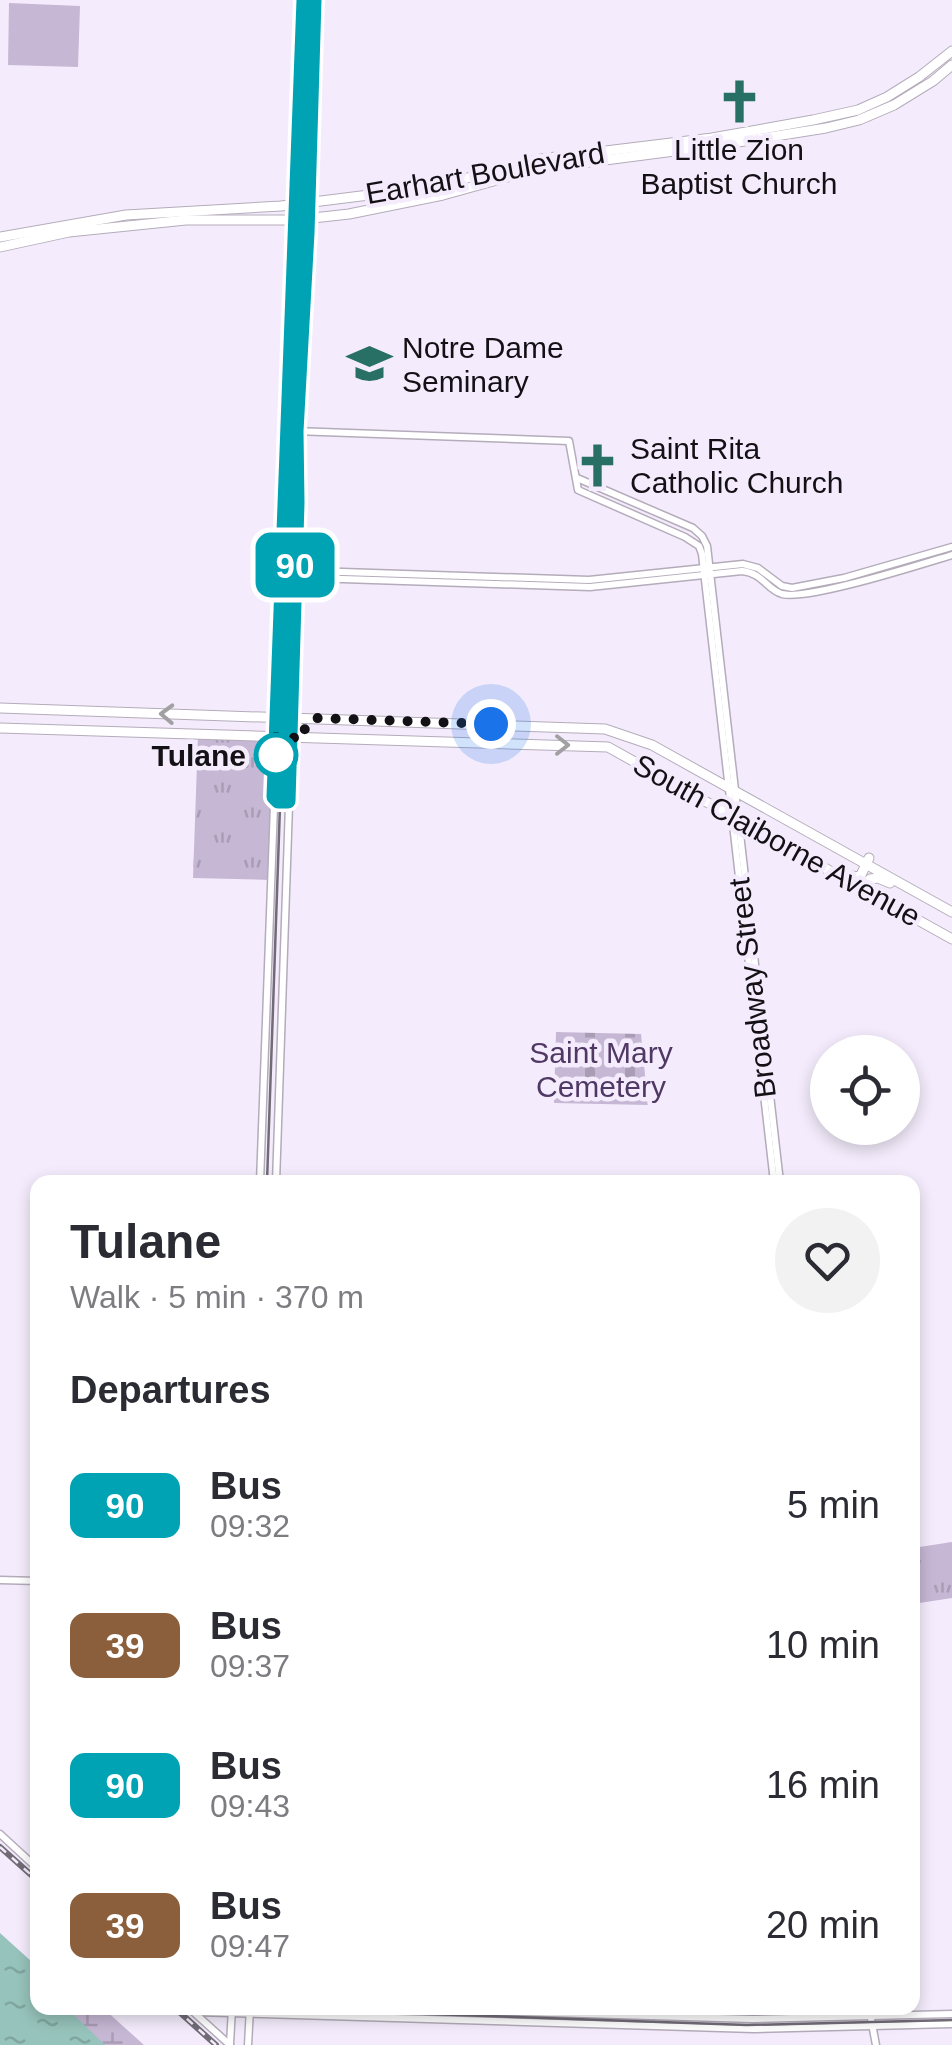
<!DOCTYPE html>
<html lang="en">
<head>
<meta charset="utf-8">
<style>
	:root { --surface:#fff; --page:#f2f2f3; --text:#2b2b33; --muted:#7c7c81 }
	body { margin:0; font-family:Helvetica,sans-serif; background:var(--page); color:var(--text); height:100vh; display:flex; flex-direction:column; font-size:38px; white-space:nowrap }
	* { box-sizing:border-box; margin:0 }
	p { font-size:32px; color:var(--muted) }
	.icon { flex:none; width:55px; height:55px; fill:none; stroke:currentColor; stroke-width:2; stroke-linecap:round; stroke-linejoin:round }
	.map { position:relative; flex:1; overflow:hidden }
	.side { position:absolute; left:30px; top:1175px; width:890px; height:840px; display:flex; flex-direction:column; background:var(--surface); border-radius:20px; box-shadow:0 5px 15px #0003 }
	.side>* { flex:none }
	.badge { padding:0 20px; border-radius:15px; font-size:35px; line-height:65px }
	.buttons { position:absolute; left:810px; top:1035px; display:grid; gap:20px }
	.buttons a { display:grid; place-items:center; width:110px; height:110px; border-radius:50%; background:var(--surface); box-shadow:0 5px 15px #0003; font-size:50px }
	.you { position:absolute; width:50px; height:50px; margin:-25px; border:8px solid #fff; border-radius:50%; background:#1a73e8; box-shadow:0 0 0 15px #1a73e833 }
	.map>.badge { position:absolute; translate:-50% -50%; box-shadow:0 0 0 5px #fff }
	h2 { padding:0 40px; font-size:38px; line-height:90px }
	.round { display:grid; place-items:center; flex:none; width:105px; height:105px; border-radius:52px; background:var(--page) }
	.overview { display:flex; align-items:center; justify-content:space-between; height:170px; padding:0 40px }
	h1 { font-size:48px; font-weight:600; line-height:75px }
	ul { padding:0; list-style:none }
	li { display:flex; align-items:center; gap:30px; height:140px; padding:0 40px }
	li div { flex:1 }
	li b { display:block; font-size:38px }
	li em { font-style:normal }
	li .badge { min-width:110px; font-weight:700; text-align:center }
	.map>svg:first-child { display:block }
</style>
</head>
<body>
<div class="map">
<svg width="952" height="2045" viewBox="0 0 952 2045">
	<defs>
		<pattern id="wetland-marsh" width="20" height="14" patternUnits="userSpaceOnUse" patternTransform="scale(2.5)"><rect width="20" height="14" fill="#c6b7d4"/><path d="M1 5h8M5 5V1M11 12h8M15 12V8" fill="none" stroke="#a99cb5"/></pattern>
		<pattern id="cemetery-stones" width="16" height="16" patternUnits="userSpaceOnUse" patternTransform="scale(2.5)"><rect width="16" height="16" fill="#c6b7d4"/><path d="M2 7V4a2 2 0 0 1 4 0v3zM10 15v-3a2 2 0 0 1 4 0v3z" fill="#a99cb5"/></pattern>
		<pattern id="park-tufts" width="24" height="20" patternUnits="userSpaceOnUse" patternTransform="scale(2.5)"><rect width="24" height="20" fill="#c6b7d4"/><path d="M3 7l-1-3M5 7V3M7 7l1-3M15 17l-1-3M17 17v-4M19 17l1-3" fill="none" stroke="#a99cb5"/></pattern>
		<pattern id="water-ripples" width="26" height="14" patternUnits="userSpaceOnUse" patternTransform="scale(2.5)"><rect width="26" height="14" fill="#96c3bb"/><path d="M2 4q2-2 4 0t4 0M15 11q2-2 4 0t4 0" fill="none" stroke="#80a6a0"/></pattern>
	</defs>
	<rect width="100%" height="100%" fill="#f4ecfc"/>
	<polygon fill="url(#wetland-marsh)" points="67,2008 103,2008 144,2045 102,2045"/>
	<polygon fill="url(#cemetery-stones)" points="556,1032 641,1034 648,1105 554,1103"/>
	<g fill="url(#park-tufts)">
		<polygon points="198,734 277,737 271,880 193,878"/>
		<polygon points="952,1542 952,1598 913,1604 913,1548"/>
	</g>
	<polygon fill="#c6b7d4" points="9,3 80,6 78,67 8,65"/>
	<polygon fill="url(#water-ripples)" points="0,1933 31,1961 37,1973 38,2008 67,2008 105,2045 0,2045"/>
	<g fill="none" stroke-linecap="round" stroke-linejoin="round">
		<defs>
			<g id="secondary">
				<polyline points="294,431 569,441 578,490 685,537 699,546 702,554 774,1182"/>
				<polyline points="577,478 693,528 702,536 707,546 780,1182"/>
				<polyline points="292,574 306,574 312,571 589,580 743,564 758,568 782,586 792,588 844,578 952,547"/>
				<path d="M307,575L312,578L590,587L742,571C763,573 766,589 782,594C807,601 922,564 952,555"/>
				<polyline points="260,1182 304,0"/>
				<polyline points="276,1182 292,718 297,503 296,431 307,233 314,0"/>
				<polyline points="0,1580 38,1581"/>
				<polyline points="0,1834 38,1869"/>
				<polyline points="189,2008 230,2045"/>
				<polyline points="379,2008 753,2019 952,2014"/>
				<polyline points="869,2008 876,2045"/>
				<polyline points="195,2012 754,2029 952,2024"/>
				<polyline points="230,2044 232,2008"/>
				<polyline points="248,2045 250,2008"/>
			</g>
			<g id="primary">
				<polyline points="0,237 126,215 281,206 377,194 448,183 540,159 712,138 813,120 858,110 887,97 919,77 952,51"/>
				<polyline points="0,247 69,232 186,220 295,220 349,214 443,195 536,169 713,146 826,128 859,120 894,105 933,81 952,65"/>
				<polyline points="0,708 605,729 652,745 952,912"/>
				<polyline points="0,728 608,747 952,939"/>
				<polyline points="842,875 860,877 869,858"/>
				<polyline points="867,896 866,883 870,879 878,878 890,883"/>
			</g>
		</defs>
		<use href="#secondary" stroke="#b4acba" stroke-width="9"/>
		<use href="#primary" stroke="#b4acba" stroke-width="11"/>
		<use href="#secondary" stroke="#fff" stroke-width="6"/>
		<use href="#primary" stroke="#fff" stroke-width="9"/>
		<g stroke="#706b75" stroke-width="2.5">
			<polyline points="267,1182 282,748"/>
			<polyline points="252,2008 747,2025 952,2020"/>
		</g>
		<defs>
			<g id="rail">
				<polyline points="0,1847 38,1881"/>
				<polyline points="175,2008 216,2045"/>
			</g>
		</defs>
		<use href="#rail" stroke="#706b75" stroke-width="6"/>
		<use href="#rail" stroke="#f4ecfc" stroke-width="2.5" stroke-dasharray="8" stroke-linecap="butt"/>
	</g>
	<defs><path id="oneway-chevron" d="M-2-3.5L2.5 0L-2 3.5" fill="none" stroke-width="1.6" stroke-linecap="round" stroke-linejoin="round" transform="scale(2.5)"/></defs>
	<g stroke="#a1a0a2">
		<use href="#oneway-chevron" transform="translate(167 714) rotate(-178)"/>
		<use href="#oneway-chevron" transform="translate(562 745)"/>
	</g>
	<g fill="none" stroke-linecap="round" stroke-linejoin="round">
		<defs>
			<polyline id="line" points="304,0 274,797 278,801 288,801 297,503 296,431 307,233 314,0"/>
		</defs>
		<use href="#line" stroke="#fff" stroke-width="22"/>
		<use href="#line" stroke="#00a3b4" stroke-width="15"/>
		<polyline stroke="#141116" stroke-width="10" stroke-dasharray="0 18" points="276,755 276,737 303,738 305,728 315,718 491,724"/>
	</g>
	<defs>
		<symbol id="church-bare" viewBox="-9 -9 18 18"><path d="M-1.2-6h2.4v3.5h3.3v2.4h-3.3V6h-2.4V-.1h-3.3v-2.4h3.3Z" fill="#286f66" stroke="#f4ecfc" stroke-width="2.5" paint-order="stroke"/></symbol>
		<symbol id="school-bare" viewBox="-9 -9 18 18"><path d="M0-5L7-2L0 1L-7-2ZM-4 1L0 2.5L4 1V4Q0 6-4 4Z" fill="#286f66" stroke="#f4ecfc" stroke-width="2.5" paint-order="stroke"/></symbol>
	</defs>
	<g fill-rule="evenodd">
		<use href="#church-bare" x="708" y="70" width="63" height="63"/>
		<use href="#school-bare" x="338" y="332" width="63" height="63"/>
		<use href="#church-bare" x="566" y="434" width="63" height="63"/>
	</g>
	<circle fill="#fff" stroke="#00a3b4" stroke-width="5" cx="276" cy="755" r="20"/>
	<g text-anchor="middle" dominant-baseline="central" stroke-width="9" stroke-linejoin="round" paint-order="stroke">
		<g font-size="30" fill="#141116" stroke="#f4ecfc" text-anchor="start">
			<text x="739" y="149" text-anchor="middle">Little Zion<tspan x="739" dy="34">Baptist Church</tspan></text>
			<text x="402" y="347">Notre Dame<tspan x="402" dy="34">Seminary</tspan></text>
			<text x="630" y="448">Saint Rita<tspan x="630" dy="34">Catholic Church</tspan></text>
		</g>
		<g font-size="30" fill="#141116" stroke="#f4ecfc">
			<text transform="translate(485 173) rotate(-10)">Earhart Boulevard</text>
			<text transform="translate(777 840) rotate(29)">South Claiborne Avenue</text>
			<text transform="translate(752 988) rotate(-97)">Broadway Street</text>
		</g>
		<g font-size="30" font-weight="bold" fill="#141116" stroke="#f4ecfc" text-anchor="end">
			<text x="246" y="755">Tulane</text>
		</g>
		<g font-size="30" fill="#503864" stroke="#f4ecfc">
			<text x="601" y="1052">Saint Mary<tspan x="601" dy="34">Cemetery</tspan></text>
		</g>
	</g>
</svg>
<div class="buttons">
<a><svg class="icon" aria-label="locate" viewBox="0 0 24 24"><circle cx="12" cy="12" r="6"/><path d="M12 2v4M12 18v4M2 12h4M18 12h4"/></svg></a>
</div>
<div class="you" style="left:491px;top:724px"></div>
<b class="badge" style="left:295px;top:565px;background:#00a3b4;color:#fff">90</b>
<section class="side">
<div class="overview"><div><h1>Tulane</h1><p>Walk · 5 min · 370 m</p></div><a class="round"><svg class="icon" aria-label="heart" viewBox="0 0 24 24"><path d="M12 20l-8-8c-3-5 5-10 8-4 3-6 11-1 8 4z"/></svg></a></div>
<h2>Departures</h2>
<ul>
<li><span class="badge" style="background:#00a3b4;color:#fff">90</span><div><b>Bus</b><p>09:32</p></div><em>5 min</em></li>
<li><span class="badge" style="background:#8b5e3c;color:#fff">39</span><div><b>Bus</b><p>09:37</p></div><em>10 min</em></li>
<li><span class="badge" style="background:#00a3b4;color:#fff">90</span><div><b>Bus</b><p>09:43</p></div><em>16 min</em></li>
<li><span class="badge" style="background:#8b5e3c;color:#fff">39</span><div><b>Bus</b><p>09:47</p></div><em>20 min</em></li>
</ul>
</section>
</div>
</body>
</html>
